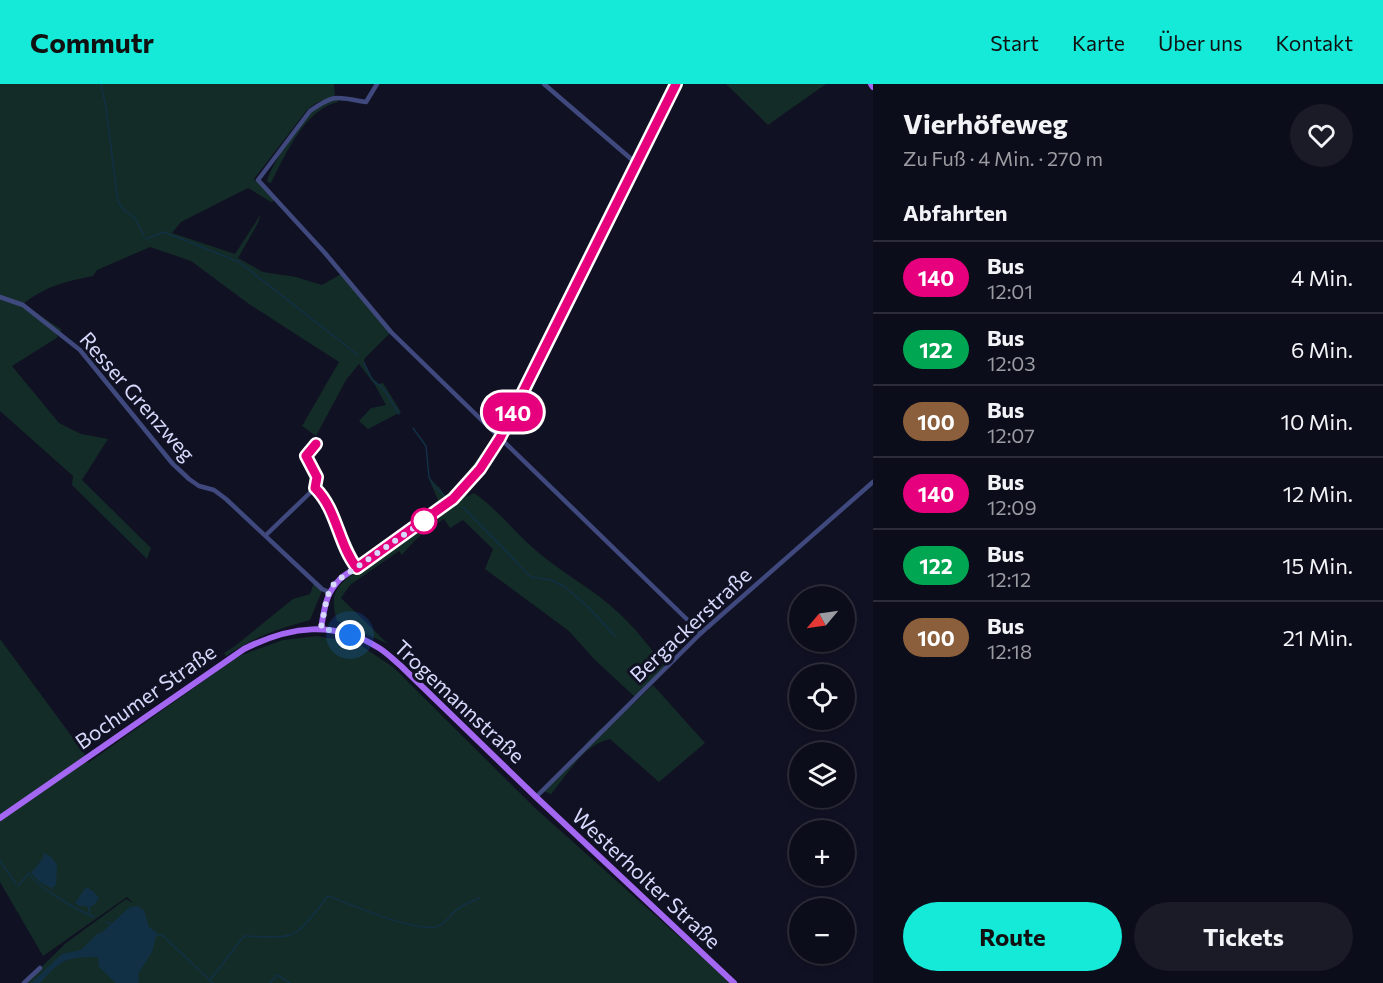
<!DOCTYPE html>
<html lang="de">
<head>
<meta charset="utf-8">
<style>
	:root { --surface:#0c0d1a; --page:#1a1b27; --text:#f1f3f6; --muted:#9a9ca2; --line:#2c2d39; --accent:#15e9d7 }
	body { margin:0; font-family:Commissioner,sans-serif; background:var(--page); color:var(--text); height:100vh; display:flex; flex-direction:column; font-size:22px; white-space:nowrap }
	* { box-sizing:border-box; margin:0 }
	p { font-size:20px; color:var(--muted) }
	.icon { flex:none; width:33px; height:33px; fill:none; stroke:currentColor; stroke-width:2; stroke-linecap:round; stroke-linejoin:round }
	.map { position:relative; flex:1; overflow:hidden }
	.sheet { display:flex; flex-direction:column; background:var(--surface); width:510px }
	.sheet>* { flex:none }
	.badge { padding:0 12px; border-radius:20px; font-size:21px; line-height:39px }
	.needle { width:39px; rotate:241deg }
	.buttons { position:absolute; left:789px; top:502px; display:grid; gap:12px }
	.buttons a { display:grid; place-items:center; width:66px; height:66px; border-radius:50%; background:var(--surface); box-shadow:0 3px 9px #0003,0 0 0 2px var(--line); font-size:30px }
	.you { position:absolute; width:30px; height:30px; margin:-15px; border:4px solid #fff; border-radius:50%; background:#1a73e8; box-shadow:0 0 0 9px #1a73e833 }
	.map>.badge { position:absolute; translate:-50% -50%; box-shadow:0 0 0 3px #fff }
	h2 { padding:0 30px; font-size:22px; line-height:54px }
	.round { display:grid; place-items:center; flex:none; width:63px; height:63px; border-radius:32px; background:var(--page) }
	.head { display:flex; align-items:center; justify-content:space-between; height:102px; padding:0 30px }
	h1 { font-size:28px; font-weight:700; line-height:45px }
	.cta { display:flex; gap:12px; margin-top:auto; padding:12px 30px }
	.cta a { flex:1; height:69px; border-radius:36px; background:var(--accent); color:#111; font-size:24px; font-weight:700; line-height:69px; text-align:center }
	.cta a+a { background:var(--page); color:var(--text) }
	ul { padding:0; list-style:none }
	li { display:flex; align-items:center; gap:18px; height:72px; padding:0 30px; border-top:2px solid var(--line) }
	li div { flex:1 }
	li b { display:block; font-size:22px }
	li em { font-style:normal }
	li .badge { min-width:66px; font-weight:700; text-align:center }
	header { display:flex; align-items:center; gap:36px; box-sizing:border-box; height:84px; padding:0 30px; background:var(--accent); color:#111 }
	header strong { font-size:28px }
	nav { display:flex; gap:33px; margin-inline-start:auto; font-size:21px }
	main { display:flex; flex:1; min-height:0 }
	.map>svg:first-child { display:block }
</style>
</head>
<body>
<header>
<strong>Commutr</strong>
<nav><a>Start</a><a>Karte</a><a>Über uns</a><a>Kontakt</a></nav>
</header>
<main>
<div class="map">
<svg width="873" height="899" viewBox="0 0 873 899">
	<rect width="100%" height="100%" fill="#101123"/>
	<g fill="#142c27">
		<path d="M0,0H334L335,12L316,19L307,26L254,95L276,116L271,118L248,104L181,138L172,149L235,170L261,130L258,139L238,174L263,188L296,193L322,201L341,190L391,248L365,274L364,277L371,293L378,300L383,299L401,328L368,345L359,337L371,324L386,321L375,301L359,280L346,296L316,352L302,342L339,278L249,220L191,177L150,163L97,186L93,192C64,198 48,201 23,220L62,246L57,250L58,253L12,282L59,339L81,350L108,355L82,396L151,464L147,475L72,401L73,392L0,327Z"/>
		<polygon points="671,0 681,0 534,292 528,307 508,342 502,336 616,107 629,91 634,72"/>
		<polygon points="726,0 826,0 768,41"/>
		<path d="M338,15V18C305,25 285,71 271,99L267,98C268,85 299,41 309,30C317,22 327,18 338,15Z"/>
		<path d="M493,354L500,361L484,386L472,400L466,413L474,409C496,424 512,445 532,463C559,488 593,504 620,530C637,546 651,565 665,583L636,614L594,575L569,547L485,485L493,465L463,436L450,444L444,435C425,447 416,454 402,471L399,467L350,501L341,514L388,560L337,537C334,527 331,513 338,504C348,489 390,465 408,454L404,444L438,416L428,393L440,404L449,419L457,414L463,394Z"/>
		<path d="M314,499L322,507L310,536C275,546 256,552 226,572L224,569L235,562L293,515L310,510Z"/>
		<polygon points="317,552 357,559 393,583 535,724 731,899 25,899 66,859 126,815 133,819 127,813 43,872 0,798 0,555 84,669 88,679 239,572 283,556"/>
		<path d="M653,601L705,659L659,698L610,655C583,661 568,690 551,710L543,707L598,647L632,621Z"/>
	</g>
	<g fill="#123045">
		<polygon points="44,769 51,773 57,781 56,801 52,804 51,809 51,804 40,798 31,789 43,774"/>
		<polygon points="86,803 93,807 99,814 95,820 90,823 90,832 87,822 79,822 75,819"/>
		<path d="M137,822L144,826L149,843L157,849L152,868L138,890L139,899H116L99,883L98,873C67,873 61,875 40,899H31L62,870L81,866L97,850L101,849L130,823Z"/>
	</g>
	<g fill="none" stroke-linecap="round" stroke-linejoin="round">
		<g stroke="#123045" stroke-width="1.5">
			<polyline points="101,0 106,24 118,118 124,126 135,134 144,152"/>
			<polyline points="146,155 164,148 239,178 358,271"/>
			<polyline points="364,279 372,295 385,307 399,330"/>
			<polyline points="413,344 426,362 429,393 434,402 445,412"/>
			<polyline points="463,423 531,493 551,496 565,503 588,523 615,552"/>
			<polyline points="0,777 16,800"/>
			<path d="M18,802L29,789C36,803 79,827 94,833"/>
			<polyline points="106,838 112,840"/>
			<polyline points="157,851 162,851 213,899"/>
			<path d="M210,896L244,852C299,855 294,855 328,812C350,820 418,850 438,842C445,840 447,835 452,830C459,822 470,818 480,814"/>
			<polyline points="270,899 277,891 290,899"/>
		</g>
		<g stroke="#40497e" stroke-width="4.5">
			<path d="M377,0L366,18C337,14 337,8 310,27L258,96L325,169L391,248L701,549"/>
			<polyline points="544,0 637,80"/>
			<polyline points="0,213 23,221 80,266 172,379 189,395 199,402 214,406 226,415 322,505 329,508"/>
			<path d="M316,360L306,372L317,393L315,404C337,425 337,460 357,484"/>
			<polyline points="266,451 315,404"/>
			<polyline points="536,713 701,549 873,398"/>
			<polyline points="24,899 40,884"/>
		</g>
		<g stroke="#a467f2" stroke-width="6">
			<polyline points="871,0 873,3"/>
			<path d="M321,544C325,523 325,510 341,494L453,415L480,385L500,354L676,0"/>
			<path d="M0,734L244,565C290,542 334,536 379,564C387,569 394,576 401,582L536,713L734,899"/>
		</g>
	</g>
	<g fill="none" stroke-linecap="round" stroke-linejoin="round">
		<defs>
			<path id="line" d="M316,360L306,372L317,393L315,404C337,425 338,460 357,484L453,415L480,385L500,354L676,0"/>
		</defs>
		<use href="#line" stroke="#fff" stroke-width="14"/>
		<use href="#line" stroke="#e6007e" stroke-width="9"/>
		<polyline stroke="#d6d9fb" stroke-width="6" stroke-dasharray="0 10.8" points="350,551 321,544 327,513 332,502 341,494 424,437"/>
	</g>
	<circle fill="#fff" stroke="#e6007e" stroke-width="3" cx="424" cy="437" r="12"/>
	<g text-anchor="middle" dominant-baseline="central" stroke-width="6" stroke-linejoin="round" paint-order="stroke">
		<g font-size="21" fill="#d6d9fb" stroke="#101123">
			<text transform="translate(138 312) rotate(49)">Resser Grenzweg</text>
			<text transform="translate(690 540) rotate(-43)">Bergackerstraße</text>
			<text transform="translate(145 612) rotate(-35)">Bochumer Straße</text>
			<text transform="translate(460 617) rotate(43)">Trogemannstraße</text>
			<text transform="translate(647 794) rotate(43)">Westerholter Straße</text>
		</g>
	</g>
</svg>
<div class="buttons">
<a><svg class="needle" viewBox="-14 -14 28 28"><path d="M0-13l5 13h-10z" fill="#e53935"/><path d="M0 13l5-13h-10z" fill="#9a9ca2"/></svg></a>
<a><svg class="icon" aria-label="locate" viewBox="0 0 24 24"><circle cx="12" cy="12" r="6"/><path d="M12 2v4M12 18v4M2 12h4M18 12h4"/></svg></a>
<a><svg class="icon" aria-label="layers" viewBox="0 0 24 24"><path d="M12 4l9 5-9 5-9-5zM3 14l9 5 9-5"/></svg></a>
<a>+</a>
<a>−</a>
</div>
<div class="you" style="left:350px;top:551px"></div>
<b class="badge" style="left:513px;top:328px;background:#e6007e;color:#fff">140</b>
</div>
<section class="sheet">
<div class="head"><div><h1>Vierhöfeweg</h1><p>Zu Fuß · 4 Min. · 270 m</p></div><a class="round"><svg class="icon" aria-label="heart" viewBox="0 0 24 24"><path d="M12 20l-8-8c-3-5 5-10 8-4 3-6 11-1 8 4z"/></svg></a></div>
<h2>Abfahrten</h2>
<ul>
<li><span class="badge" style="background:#e6007e;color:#fff">140</span><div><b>Bus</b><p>12:01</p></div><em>4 Min.</em></li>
<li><span class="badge" style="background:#00a651;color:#fff">122</span><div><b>Bus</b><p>12:03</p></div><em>6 Min.</em></li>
<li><span class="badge" style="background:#8b5e3c;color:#fff">100</span><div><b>Bus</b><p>12:07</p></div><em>10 Min.</em></li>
<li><span class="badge" style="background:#e6007e;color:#fff">140</span><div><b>Bus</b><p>12:09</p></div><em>12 Min.</em></li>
<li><span class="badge" style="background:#00a651;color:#fff">122</span><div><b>Bus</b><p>12:12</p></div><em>15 Min.</em></li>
<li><span class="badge" style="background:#8b5e3c;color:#fff">100</span><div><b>Bus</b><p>12:18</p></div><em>21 Min.</em></li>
</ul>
<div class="cta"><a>Route</a><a>Tickets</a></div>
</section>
</main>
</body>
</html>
